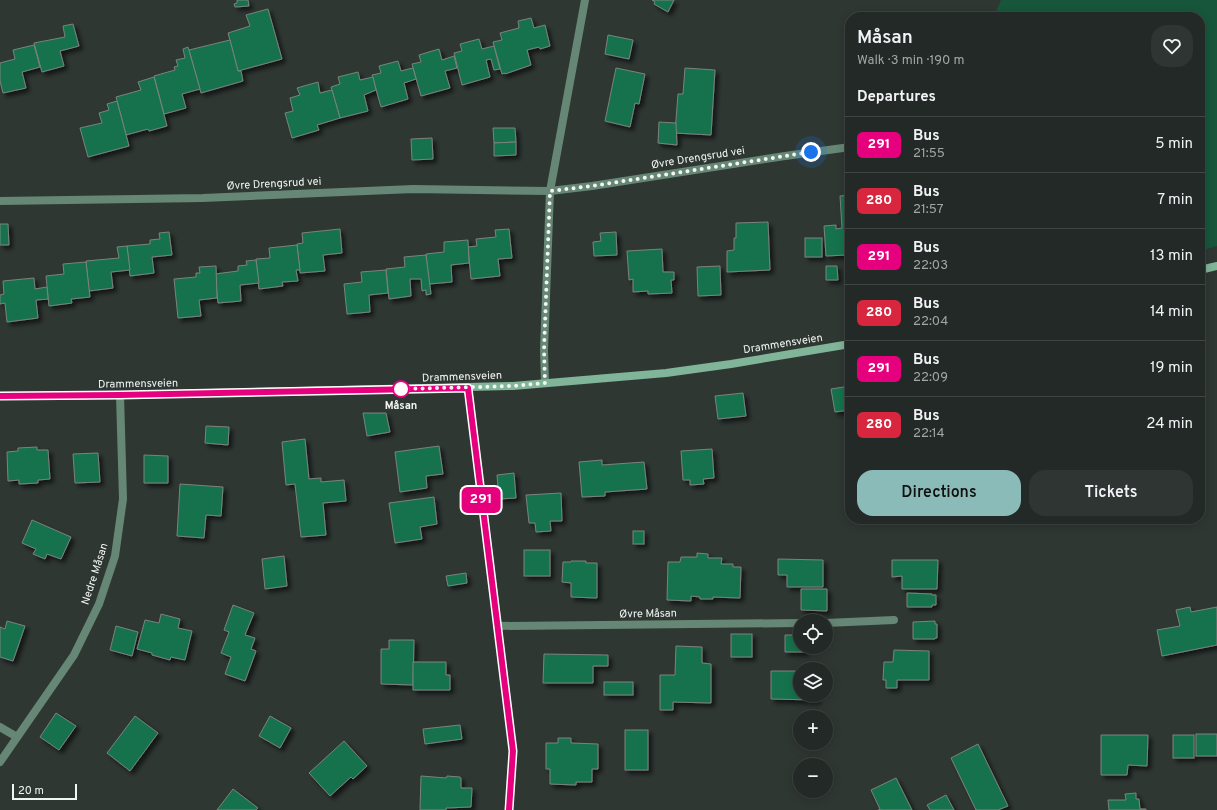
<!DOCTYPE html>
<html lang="en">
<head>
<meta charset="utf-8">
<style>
	:root { --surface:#232926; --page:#2f3532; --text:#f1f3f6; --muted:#a3a6a7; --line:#404543; --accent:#8bbbb9 }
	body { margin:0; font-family:Overpass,sans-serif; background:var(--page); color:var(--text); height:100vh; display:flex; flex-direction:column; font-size:15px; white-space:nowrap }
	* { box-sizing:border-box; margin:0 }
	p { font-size:13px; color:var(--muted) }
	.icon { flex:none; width:22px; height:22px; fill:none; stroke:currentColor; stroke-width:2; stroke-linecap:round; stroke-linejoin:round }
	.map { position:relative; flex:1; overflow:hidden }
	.sheet { position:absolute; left:845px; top:12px; width:360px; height:512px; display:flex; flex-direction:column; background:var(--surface); border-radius:16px; box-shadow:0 2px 10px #0003,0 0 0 1px var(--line) }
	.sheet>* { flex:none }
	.badge { padding:0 8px; border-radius:6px; font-size:14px; line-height:26px }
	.tools { position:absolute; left:793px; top:614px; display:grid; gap:8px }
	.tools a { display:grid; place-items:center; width:40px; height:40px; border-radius:50%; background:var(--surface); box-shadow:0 2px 10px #0003,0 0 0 1px var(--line); font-size:20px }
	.scale { position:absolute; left:12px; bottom:10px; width:65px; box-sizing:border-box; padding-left:4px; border:2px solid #f1f6f3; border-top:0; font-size:11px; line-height:14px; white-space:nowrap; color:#f1f6f3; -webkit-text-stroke:3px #2f3733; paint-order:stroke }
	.you { position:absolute; width:20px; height:20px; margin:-10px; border:3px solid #fff; border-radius:50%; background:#1a73e8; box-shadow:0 0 0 6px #1a73e833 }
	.map>.badge { position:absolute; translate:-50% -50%; box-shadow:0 0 0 2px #fff }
	h2 { padding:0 12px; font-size:15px; line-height:36px }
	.round { display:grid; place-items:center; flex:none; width:42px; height:42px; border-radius:16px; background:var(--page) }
	.head { display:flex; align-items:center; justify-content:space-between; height:68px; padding:0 12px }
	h1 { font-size:19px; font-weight:600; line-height:30px }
	.button { display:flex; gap:8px; margin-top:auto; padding:8px 12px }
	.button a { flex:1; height:46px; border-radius:16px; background:var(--accent); color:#111; font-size:16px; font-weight:600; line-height:46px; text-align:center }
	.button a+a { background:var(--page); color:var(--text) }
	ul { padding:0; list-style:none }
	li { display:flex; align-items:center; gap:12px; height:56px; padding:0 12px; border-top:1px solid var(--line) }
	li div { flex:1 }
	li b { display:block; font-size:15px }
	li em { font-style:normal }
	li .badge { min-width:44px; font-weight:700; text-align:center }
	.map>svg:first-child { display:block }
</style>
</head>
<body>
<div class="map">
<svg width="1217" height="810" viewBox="0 0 1217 810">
	<defs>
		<filter id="shadow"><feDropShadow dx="3.5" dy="3.5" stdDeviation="2" flood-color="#0009"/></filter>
	</defs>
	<rect width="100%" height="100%" fill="#2f3733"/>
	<polygon fill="#18563c" points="1001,0 1217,0 1217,246 1200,251 1200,17 998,17 997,9"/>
	<g fill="#16724e" stroke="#7a837e" filter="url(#shadow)">
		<polygon points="237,0 248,0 249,6 235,7 234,4 237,3"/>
		<polygon points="652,0 674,0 668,12 654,4 655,2"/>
		<polygon points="268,9 282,59 238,71 228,33 250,26 246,15"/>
		<polygon points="531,18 534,28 545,25 550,46 540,49 539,47 527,50 531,65 505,74 505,73 502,74 493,42 502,40 500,33 519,28 518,21"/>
		<polygon points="73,24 79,46 60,51 64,66 42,72 34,43 65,37 63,26"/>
		<polygon points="608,35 633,40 629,59 605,54"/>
		<polygon points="479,39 482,49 494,46 500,69 494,70 491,59 486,60 490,77 462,85 454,53 462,51 460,44"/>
		<polygon points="230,40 238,71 241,71 243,81 201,93 189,50"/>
		<polygon points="34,45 40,67 22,72 26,88 3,93 0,81 0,63 15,59 13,50"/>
		<polygon points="188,47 200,89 182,94 186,108 164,114 154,76 175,70 174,67 178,66 176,60 185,58 183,49"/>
		<polygon points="439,49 442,60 454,56 457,68 445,71 450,88 421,96 412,64 421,62 419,55"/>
		<polygon points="398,61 401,71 413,68 416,79 404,83 408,99 381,107 372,75 381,73 379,66"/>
		<polygon points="616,68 645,74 639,104 635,103 630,127 605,121"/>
		<polygon points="685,68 715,70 711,135 675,133 678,94 683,94"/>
		<polygon points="358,72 360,80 373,77 376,90 364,95 368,111 340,118 331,87 340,84 338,77"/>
		<polygon points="154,77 167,126 149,131 148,129 126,135 116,97 141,90 138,82"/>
		<polygon points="318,82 320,93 332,90 340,118 317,125 319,130 292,138 285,113 293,111 290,98 300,95 297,88"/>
		<polygon points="117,101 129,146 88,157 80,128 102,123 99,113 109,110 107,104"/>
		<polygon points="659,122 676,123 677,145 658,143"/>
		<polygon points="493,128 515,128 516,142 494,143"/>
		<polygon points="432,138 433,159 412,160 411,139"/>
		<polygon points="516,142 516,155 494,156 494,143"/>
		<polygon points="850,195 850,252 847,252 847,255 826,256 824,226 836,225 836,229 842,228 840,196"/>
		<polygon points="768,222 770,270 727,272 727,251 734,250 734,238 736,238 736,223"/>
		<polygon points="0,224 8,224 9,245 0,245"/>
		<polygon points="340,229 342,253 323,255 325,271 300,273 297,244 303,243 302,233"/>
		<polygon points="509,229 512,258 498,259 500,276 471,279 468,247 477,246 476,239 496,237 495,230"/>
		<polygon points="169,232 172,255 152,257 154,273 130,276 127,246 150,244 150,240 160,239 159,233"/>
		<polygon points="616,232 617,255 594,256 593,242 601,241 600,233"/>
		<rect x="805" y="238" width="17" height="19"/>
		<polygon points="468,240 469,263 451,265 452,282 429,284 426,254 444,252 444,242"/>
		<polygon points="297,245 300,270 296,270 298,281 282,282 283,286 259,289 256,259 270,258 269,248"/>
		<polygon points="127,246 130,270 111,272 113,288 89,291 86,261 119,258 117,247"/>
		<polygon points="662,249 663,272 674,272 674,280 671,280 672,293 648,294 648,291 633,292 633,279 629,280 627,251"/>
		<polygon points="426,255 431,294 426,295 426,290 422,291 421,279 410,279 411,296 389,299 386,269 405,267 404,257"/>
		<polygon points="256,260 259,283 240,285 241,301 218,303 215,274 238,271 238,266 247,265 246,261"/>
		<polygon points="86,262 90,297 71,299 72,303 49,306 46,276 64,274 63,264"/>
		<polygon points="216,266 217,298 199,300 201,316 178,318 174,279 196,277 196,273 200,273 199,267"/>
		<polygon points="720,266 721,295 698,296 697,267"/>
		<polygon points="826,266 837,266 838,280 826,280"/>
		<polygon points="386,270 388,293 369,295 370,312 347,314 344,284 362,282 361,272"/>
		<polygon points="34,278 35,289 47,287 48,299 36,300 38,318 7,322 5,303 0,304 0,295 4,294 3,281"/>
		<polygon points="850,386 850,410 835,412 831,389"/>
		<polygon points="743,393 746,416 718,419 715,396"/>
		<polygon points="363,413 386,413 390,432 367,436"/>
		<polygon points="206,426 229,427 228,445 205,443"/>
		<polygon points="305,439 309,479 321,478 321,482 344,480 346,501 323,503 326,535 301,537 295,484 286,485 282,442"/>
		<polygon points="439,446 443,474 426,476 427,488 400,492 395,452"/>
		<polygon points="37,447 37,450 48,450 50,479 38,480 38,483 19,484 19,480 8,481 7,452 18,451 18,448"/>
		<polygon points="712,449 714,478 703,479 704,484 690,485 690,480 683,480 681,451"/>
		<polygon points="98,453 100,482 75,483 73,454"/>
		<polygon points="144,455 168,456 168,483 144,483"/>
		<polygon points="602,460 602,465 644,462 647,489 605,492 605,496 582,497 579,462"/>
		<polygon points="514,473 516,498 499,499 497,475"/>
		<polygon points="180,484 223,487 221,516 206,515 204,538 177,536"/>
		<polygon points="561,493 562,521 550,521 551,531 536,532 535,523 529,523 526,495"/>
		<polygon points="434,497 437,524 420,527 422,539 395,543 389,503"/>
		<polygon points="32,520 71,537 61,559 47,554 45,559 33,554 36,549 22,543"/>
		<rect x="633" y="531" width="11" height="13"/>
		<rect x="524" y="550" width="26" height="26"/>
		<polygon points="697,553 708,554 708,558 722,558 721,564 733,564 733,567 741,567 740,598 713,597 713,599 700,599 700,597 691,596 691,601 667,600 668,562 680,562 681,557 697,557"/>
		<polygon points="284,556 287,586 265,589 262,559"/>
		<polygon points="778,559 823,560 823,587 787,587 787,575 778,575"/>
		<polygon points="892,560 938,560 937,589 902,589 902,576 892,577"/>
		<polygon points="571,561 586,561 586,563 597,563 597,598 571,597 571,583 562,582 563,562 571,562"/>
		<polygon points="466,573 467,583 448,586 446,576"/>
		<polygon points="801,589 827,589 827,611 801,610"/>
		<polygon points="907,593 932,594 932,595 936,595 936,605 932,605 932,607 907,607"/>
		<polygon points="233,605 254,613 245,635 255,638 251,649 256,651 245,681 225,674 231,657 221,653 229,632 224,630"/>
		<polygon points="1190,607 1191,612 1217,607 1217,645 1162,656 1157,630 1180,626 1176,610"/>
		<polygon points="161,614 180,619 178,628 192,631 185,660 171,657 170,660 152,655 152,653 137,649 145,620 159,623"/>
		<polygon points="7,621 25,626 13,661 0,657 0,627 5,629"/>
		<polygon points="935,621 935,624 937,624 937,638 935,638 935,639 913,639 913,622"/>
		<polygon points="116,626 138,632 132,656 110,650"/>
		<rect x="731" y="634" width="21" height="23"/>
		<polygon points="785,635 800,635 800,647 805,647 805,652 785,652"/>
		<polygon points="389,640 414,640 413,685 381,684 381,649 389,649"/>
		<polygon points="676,646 702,647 702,663 711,664 711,703 673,702 673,710 660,710 660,675 675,675"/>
		<polygon points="894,650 929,651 929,680 897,680 897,688 886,688 886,680 883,680 884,662 893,662"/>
		<polygon points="544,654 608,655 608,666 593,666 593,683 543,683"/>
		<polygon points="413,662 446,662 446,675 450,675 450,690 413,690"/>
		<polygon points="771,671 800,671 800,695 817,695 817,700 771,699"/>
		<rect x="604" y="682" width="29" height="13"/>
		<polygon points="56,713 76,726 59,750 40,737"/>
		<polygon points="135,716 158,733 130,771 107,753"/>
		<polygon points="270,716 291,728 280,748 259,736"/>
		<polygon points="460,725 462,739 425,744 423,729"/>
		<rect x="625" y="730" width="23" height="40"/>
		<rect x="1196" y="734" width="21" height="22"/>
		<polygon points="1101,735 1148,735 1147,766 1128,765 1127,775 1101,775"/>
		<rect x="1173" y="735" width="21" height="23"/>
		<polygon points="558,738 571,738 571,743 598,744 598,769 592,769 592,782 576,782 576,785 550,784 550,769 546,769 546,743 558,743"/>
		<polygon points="344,741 367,766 353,779 351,777 330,796 309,773"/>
		<polygon points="978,744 1008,806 998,810 976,810 951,758"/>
		<polygon points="421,776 446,778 447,776 460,777 461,778 461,788 472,788 471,807 446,808 446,810 420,810"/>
		<polygon points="896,778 912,810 878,810 880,809 871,790"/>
		<polygon points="233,789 258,808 256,810 217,810"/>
		<polygon points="1136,793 1136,799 1139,799 1140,809 1146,809 1146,810 1109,810 1108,800 1126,800 1125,794"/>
		<polygon points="946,795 954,810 930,810 927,805"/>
	</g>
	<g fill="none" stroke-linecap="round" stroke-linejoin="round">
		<g stroke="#668775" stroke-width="8">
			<polyline points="0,201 203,198 413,189 550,191 592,186 785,156 850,147"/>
			<polyline points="545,383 544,350 550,191 585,0"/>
			<polyline points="468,388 513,751 509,810"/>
			<polyline points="826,623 894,620"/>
			<polyline points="497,626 800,623"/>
			<polyline points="0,727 17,737"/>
			<polyline points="0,762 74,655 99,604 115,556 123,499 120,395"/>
		</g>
		<g stroke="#80b599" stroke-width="8">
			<polyline points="1200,270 1217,266"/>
			<polyline points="0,396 120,395 513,386 666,373 731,364 850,344"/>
		</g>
	</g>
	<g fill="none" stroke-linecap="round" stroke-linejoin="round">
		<defs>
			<polyline id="line" points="0,396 120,395 468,388 513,751 509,810"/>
		</defs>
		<use href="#line" stroke="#fff" stroke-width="9"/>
		<use href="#line" stroke="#e6007e" stroke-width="6"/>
		<polyline stroke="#f1f6f3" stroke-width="4" stroke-dasharray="0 7.2" points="401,389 513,386 545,383 544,350 550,191 592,186 811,152"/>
	</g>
	<circle fill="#fff" stroke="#e6007e" stroke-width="2" cx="401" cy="389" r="8"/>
	<g text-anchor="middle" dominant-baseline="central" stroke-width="3" stroke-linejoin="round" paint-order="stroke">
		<g font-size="11" fill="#f1f6f3" stroke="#2f3733">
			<text transform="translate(698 158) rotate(-9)">Øvre Drengsrud vei</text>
			<text transform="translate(274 184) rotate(-3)">Øvre Drengsrud vei</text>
			<text transform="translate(783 344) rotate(-9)">Drammensveien</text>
			<text transform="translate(462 377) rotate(-2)">Drammensveien</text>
			<text transform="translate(138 384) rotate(-1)">Drammensveien</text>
			<text transform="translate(95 574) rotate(-72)">Nedre Måsan</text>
			<text transform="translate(648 614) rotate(-1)">Øvre Måsan</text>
		</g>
		<g font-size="11" font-weight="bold" fill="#f1f6f3" stroke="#2f3733">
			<text x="401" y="406">Måsan</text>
		</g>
	</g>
</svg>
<div class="tools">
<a><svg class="icon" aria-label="locate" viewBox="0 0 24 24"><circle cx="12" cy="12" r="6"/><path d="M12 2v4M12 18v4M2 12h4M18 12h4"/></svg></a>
<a><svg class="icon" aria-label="layers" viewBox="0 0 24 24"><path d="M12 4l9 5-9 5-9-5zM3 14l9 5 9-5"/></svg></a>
<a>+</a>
<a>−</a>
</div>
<div class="scale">20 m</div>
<div class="you" style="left:811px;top:152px"></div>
<b class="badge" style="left:481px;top:500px;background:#e6007e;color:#fff">291</b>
<section class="sheet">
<div class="head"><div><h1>Måsan</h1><p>Walk · 3 min · 190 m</p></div><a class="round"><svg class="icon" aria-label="heart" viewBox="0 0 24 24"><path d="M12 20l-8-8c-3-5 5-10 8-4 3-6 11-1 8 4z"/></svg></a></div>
<h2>Departures</h2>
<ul>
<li><span class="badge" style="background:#e6007e;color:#fff">291</span><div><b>Bus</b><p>21:55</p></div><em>5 min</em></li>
<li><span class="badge" style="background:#d7263d;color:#fff">280</span><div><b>Bus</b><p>21:57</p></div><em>7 min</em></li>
<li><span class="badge" style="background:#e6007e;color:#fff">291</span><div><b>Bus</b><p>22:03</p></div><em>13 min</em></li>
<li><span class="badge" style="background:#d7263d;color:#fff">280</span><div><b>Bus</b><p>22:04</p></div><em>14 min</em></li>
<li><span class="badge" style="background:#e6007e;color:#fff">291</span><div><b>Bus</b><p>22:09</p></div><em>19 min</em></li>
<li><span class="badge" style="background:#d7263d;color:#fff">280</span><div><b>Bus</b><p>22:14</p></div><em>24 min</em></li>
</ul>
<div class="button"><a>Directions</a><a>Tickets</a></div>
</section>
</div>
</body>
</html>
